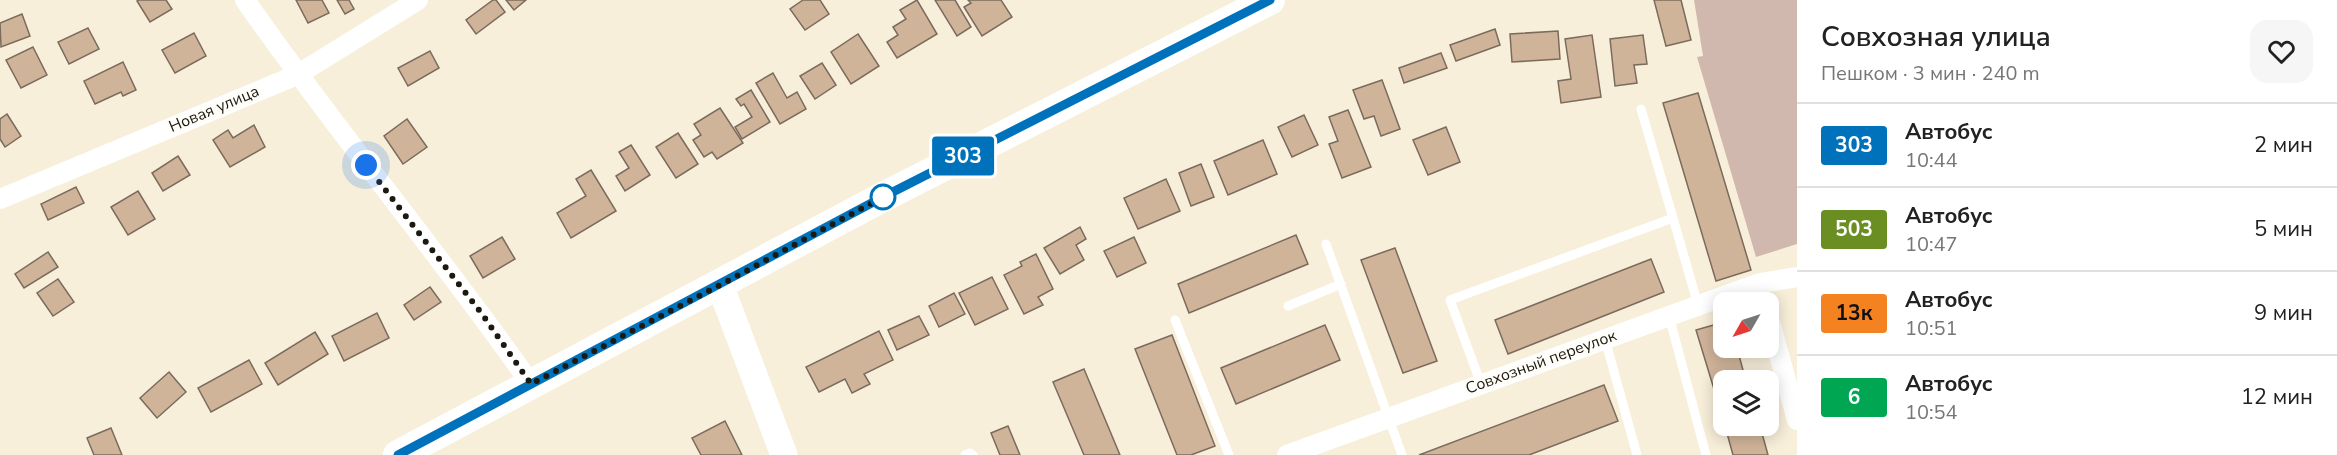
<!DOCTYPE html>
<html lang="ru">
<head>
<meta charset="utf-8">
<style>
	:root { --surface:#fff; --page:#f6f6f6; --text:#222; --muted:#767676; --line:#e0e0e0 }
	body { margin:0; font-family:"Nunito Sans",sans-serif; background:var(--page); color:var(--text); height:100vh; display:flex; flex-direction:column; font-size:22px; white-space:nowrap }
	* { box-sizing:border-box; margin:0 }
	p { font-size:20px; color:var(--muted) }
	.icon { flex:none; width:33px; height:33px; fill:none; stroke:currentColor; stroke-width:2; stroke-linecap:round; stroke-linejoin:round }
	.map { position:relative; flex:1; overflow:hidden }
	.sheet { display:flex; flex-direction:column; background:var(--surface); width:540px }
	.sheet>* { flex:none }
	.badge { padding:0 12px; border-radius:4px; font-size:21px; line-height:39px }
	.needle { width:39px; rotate:231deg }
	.buttons { position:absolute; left:1713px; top:292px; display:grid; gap:12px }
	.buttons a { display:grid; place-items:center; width:66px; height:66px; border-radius:12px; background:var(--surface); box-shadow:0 3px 15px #0003; font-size:30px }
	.you { position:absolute; width:30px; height:30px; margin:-15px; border:4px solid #fff; border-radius:50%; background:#1a73e8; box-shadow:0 0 0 9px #1a73e833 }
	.map>.badge { position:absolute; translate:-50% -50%; box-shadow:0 0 0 3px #fff }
	.round { display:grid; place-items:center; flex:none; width:63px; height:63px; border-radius:18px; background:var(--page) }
	.headline { display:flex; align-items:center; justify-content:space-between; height:102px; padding:0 24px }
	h1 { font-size:28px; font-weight:600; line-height:45px }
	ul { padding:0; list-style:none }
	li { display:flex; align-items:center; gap:18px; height:84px; padding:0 24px; border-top:2px solid var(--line) }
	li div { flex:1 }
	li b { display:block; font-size:22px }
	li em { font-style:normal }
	li .badge { min-width:66px; font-weight:700; text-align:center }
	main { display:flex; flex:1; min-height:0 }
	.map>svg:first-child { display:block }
</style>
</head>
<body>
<main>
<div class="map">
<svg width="1797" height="455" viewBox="0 0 1797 455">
	<rect width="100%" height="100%" fill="#f8efda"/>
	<polygon fill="#d1b8af" points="1694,0 1797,0 1797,244 1756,257 1697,57 1703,56"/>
	<g fill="#d0b49a" stroke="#7b6b5d" stroke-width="1.5">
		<polygon points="139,0 166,0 172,9 150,22 137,1"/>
		<polygon points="296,0 322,0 329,13 308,23"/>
		<polygon points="337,0 349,0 354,9 345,14"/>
		<polygon points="493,0 496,0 505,12 476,34 466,20"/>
		<polygon points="506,0 526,0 514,10"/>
		<polygon points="803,0 820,0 829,14 805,30 790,9"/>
		<polygon points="917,0 937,34 897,58 887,42 898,35 893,27 906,19 900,10"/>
		<polygon points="935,0 955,0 971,27 957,36"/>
		<polygon points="968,0 1001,0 1012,17 982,36 964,7 971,3"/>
		<polygon points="1654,0 1681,0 1691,40 1666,46"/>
		<polygon points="22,14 30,36 1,47 0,23"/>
		<polygon points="88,28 99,49 69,64 58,42"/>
		<polygon points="1495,29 1500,45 1456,61 1450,45"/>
		<polygon points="1558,31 1560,59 1512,62 1510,34"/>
		<polygon points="194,33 206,56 175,73 162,50"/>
		<polygon points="858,34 879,66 851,84 831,52"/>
		<polygon points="1592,35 1601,97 1561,103 1558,81 1571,79 1565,39"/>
		<polygon points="1643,35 1647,64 1634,65 1637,83 1615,86 1610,39"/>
		<polygon points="33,47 47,75 21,88 6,60"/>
		<polygon points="430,51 439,68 408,86 398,68"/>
		<polygon points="1441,53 1447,68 1404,83 1399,68"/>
		<polygon points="123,62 136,90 123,96 121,92 95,104 84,81"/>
		<polygon points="822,63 836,85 815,99 800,76"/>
		<polygon points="773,73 787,98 797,92 806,109 780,124 756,83"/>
		<polygon points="1382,80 1400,129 1381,136 1374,116 1364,119 1353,90"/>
		<polygon points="751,90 770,122 742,139 735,127 752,117 744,104 741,106 736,99"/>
		<polygon points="1698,93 1751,270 1716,281 1663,103"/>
		<polygon points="720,108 743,143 717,159 712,152 704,157 693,140 701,135 694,124"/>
		<polygon points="1348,110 1371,167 1342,178 1329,144 1338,141 1329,117"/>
		<polygon points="7,114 21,136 5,147 0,139 0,119"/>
		<polygon points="1304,115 1318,145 1292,157 1278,127"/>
		<polygon points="407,119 427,147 403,164 384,136"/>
		<polygon points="254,125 265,147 230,167 213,140 228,130 233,138"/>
		<polygon points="1446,127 1460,162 1428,175 1413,140"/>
		<polygon points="678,133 698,164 676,178 656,147"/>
		<polygon points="1263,140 1277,174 1228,195 1214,161"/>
		<polygon points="631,145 650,175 625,191 616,176 629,168 619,152"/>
		<polygon points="178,156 190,175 163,191 152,173"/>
		<polygon points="1201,164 1214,197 1191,206 1179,173"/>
		<polygon points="591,170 616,211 571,238 557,213 586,196 576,179"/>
		<polygon points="1166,179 1180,211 1138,229 1124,198"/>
		<polygon points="76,187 84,203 48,220 41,204"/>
		<polygon points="138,191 155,219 128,235 111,207"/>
		<polygon points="1080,227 1086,239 1076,245 1084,260 1060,274 1044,248"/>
		<polygon points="1296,235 1308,264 1189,313 1178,284"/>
		<polygon points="502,237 515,259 483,278 470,256"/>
		<polygon points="1134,237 1146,263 1117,277 1104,251"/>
		<polygon points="1395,248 1437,361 1403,373 1361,260"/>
		<polygon points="48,252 58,267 24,288 15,274"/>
		<polygon points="1036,254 1053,289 1038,297 1043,305 1024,314 1004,275 1022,266 1020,262"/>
		<polygon points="1651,259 1664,292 1508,354 1495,320"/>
		<polygon points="992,277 1008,309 975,325 959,293"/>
		<polygon points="58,279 74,302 53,316 37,293"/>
		<polygon points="430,287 441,302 414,320 404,305"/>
		<polygon points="954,293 965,314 939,327 929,306"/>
		<polygon points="377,313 389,338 344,361 332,336"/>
		<polygon points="919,316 929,335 897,350 888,330"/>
		<polygon points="1724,322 1724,348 1737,348 1746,381 1724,381 1724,422 1696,330"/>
		<polygon points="1325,325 1340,360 1236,404 1221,368"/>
		<polygon points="879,331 893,360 864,374 870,384 852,393 845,379 819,392 806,367"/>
		<polygon points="315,332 328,354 278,385 265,363"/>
		<polygon points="1172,335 1215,446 1191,455 1177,455 1135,349"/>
		<polygon points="249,360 262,384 211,412 198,388"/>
		<polygon points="1084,369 1120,455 1084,455 1053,382"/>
		<polygon points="169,372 186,392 157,418 140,398"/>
		<polygon points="1604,385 1618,421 1529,455 1419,455"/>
		<polygon points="725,421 742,455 701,455 692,438"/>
		<polygon points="1008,426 1020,455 1000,455 991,433"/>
		<polygon points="1725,426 1760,426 1768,455 1733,455"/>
		<polygon points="111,428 122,455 94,455 87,438"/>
	</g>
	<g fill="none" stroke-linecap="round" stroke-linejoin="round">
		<g stroke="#fff" stroke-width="9">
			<polyline points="1641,109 1673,218"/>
			<polyline points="1326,244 1402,455"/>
			<polyline points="1288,306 1341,284"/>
			<polyline points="1669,316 1706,455"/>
			<polyline points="1175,320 1229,455"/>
			<polyline points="1605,339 1637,455"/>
			<polyline points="1481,384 1450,300 1673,218 1698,305"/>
			<polyline points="965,455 970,453 973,455"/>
		</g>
		<g stroke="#fff" stroke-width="20">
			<path d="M245,0C336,131 439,253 531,384"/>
			<polyline points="0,199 297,75 418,0"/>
			<polyline points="1768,315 1797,420"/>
			<polyline points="1287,455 1760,283 1797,277"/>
		</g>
		<polyline stroke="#fff" stroke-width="27" points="720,285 784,455"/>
		<polyline stroke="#fff" stroke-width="30" points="398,455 881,198 1270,0"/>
	</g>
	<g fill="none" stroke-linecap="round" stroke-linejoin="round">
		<defs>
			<polyline id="line" points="398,455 881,198 1270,0"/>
		</defs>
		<use href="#line" stroke="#fff" stroke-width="14"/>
		<use href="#line" stroke="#0072bc" stroke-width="9"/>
		<polyline stroke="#1c1911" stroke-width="6" stroke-dasharray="0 10.8" points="366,165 482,314 531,384 720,285 883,197"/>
	</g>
	<circle fill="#fff" stroke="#0072bc" stroke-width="3" cx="883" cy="197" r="12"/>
	<g text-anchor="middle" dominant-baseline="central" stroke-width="6" stroke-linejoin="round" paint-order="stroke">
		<g font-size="16" fill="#1c1911" stroke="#fefdf8">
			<text transform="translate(214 109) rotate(-23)">Новая улица</text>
			<text transform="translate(1541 362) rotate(-20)">Совхозный переулок</text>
		</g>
	</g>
</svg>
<div class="buttons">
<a><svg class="needle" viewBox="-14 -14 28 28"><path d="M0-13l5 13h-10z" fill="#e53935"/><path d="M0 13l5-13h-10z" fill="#767676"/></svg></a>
<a><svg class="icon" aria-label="layers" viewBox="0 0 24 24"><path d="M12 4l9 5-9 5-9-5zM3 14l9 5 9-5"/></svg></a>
</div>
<div class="you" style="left:366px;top:165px"></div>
<b class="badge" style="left:963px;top:156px;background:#0072bc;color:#fff">303</b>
</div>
<section class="sheet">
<div class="headline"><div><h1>Совхозная улица</h1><p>Пешком · 3 мин · 240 m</p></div><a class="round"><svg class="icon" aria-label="heart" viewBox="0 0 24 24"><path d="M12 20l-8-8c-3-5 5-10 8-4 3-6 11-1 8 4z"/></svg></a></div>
<ul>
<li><span class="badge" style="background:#0072bc;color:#fff">303</span><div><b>Автобус</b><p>10:44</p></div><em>2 мин</em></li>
<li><span class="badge" style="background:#6b8e23;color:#fff">503</span><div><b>Автобус</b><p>10:47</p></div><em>5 мин</em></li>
<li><span class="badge" style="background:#f58220;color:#111">13к</span><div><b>Автобус</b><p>10:51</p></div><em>9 мин</em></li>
<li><span class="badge" style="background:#00a651;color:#fff">6</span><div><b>Автобус</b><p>10:54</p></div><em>12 мин</em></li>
</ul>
</section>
</main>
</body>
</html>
